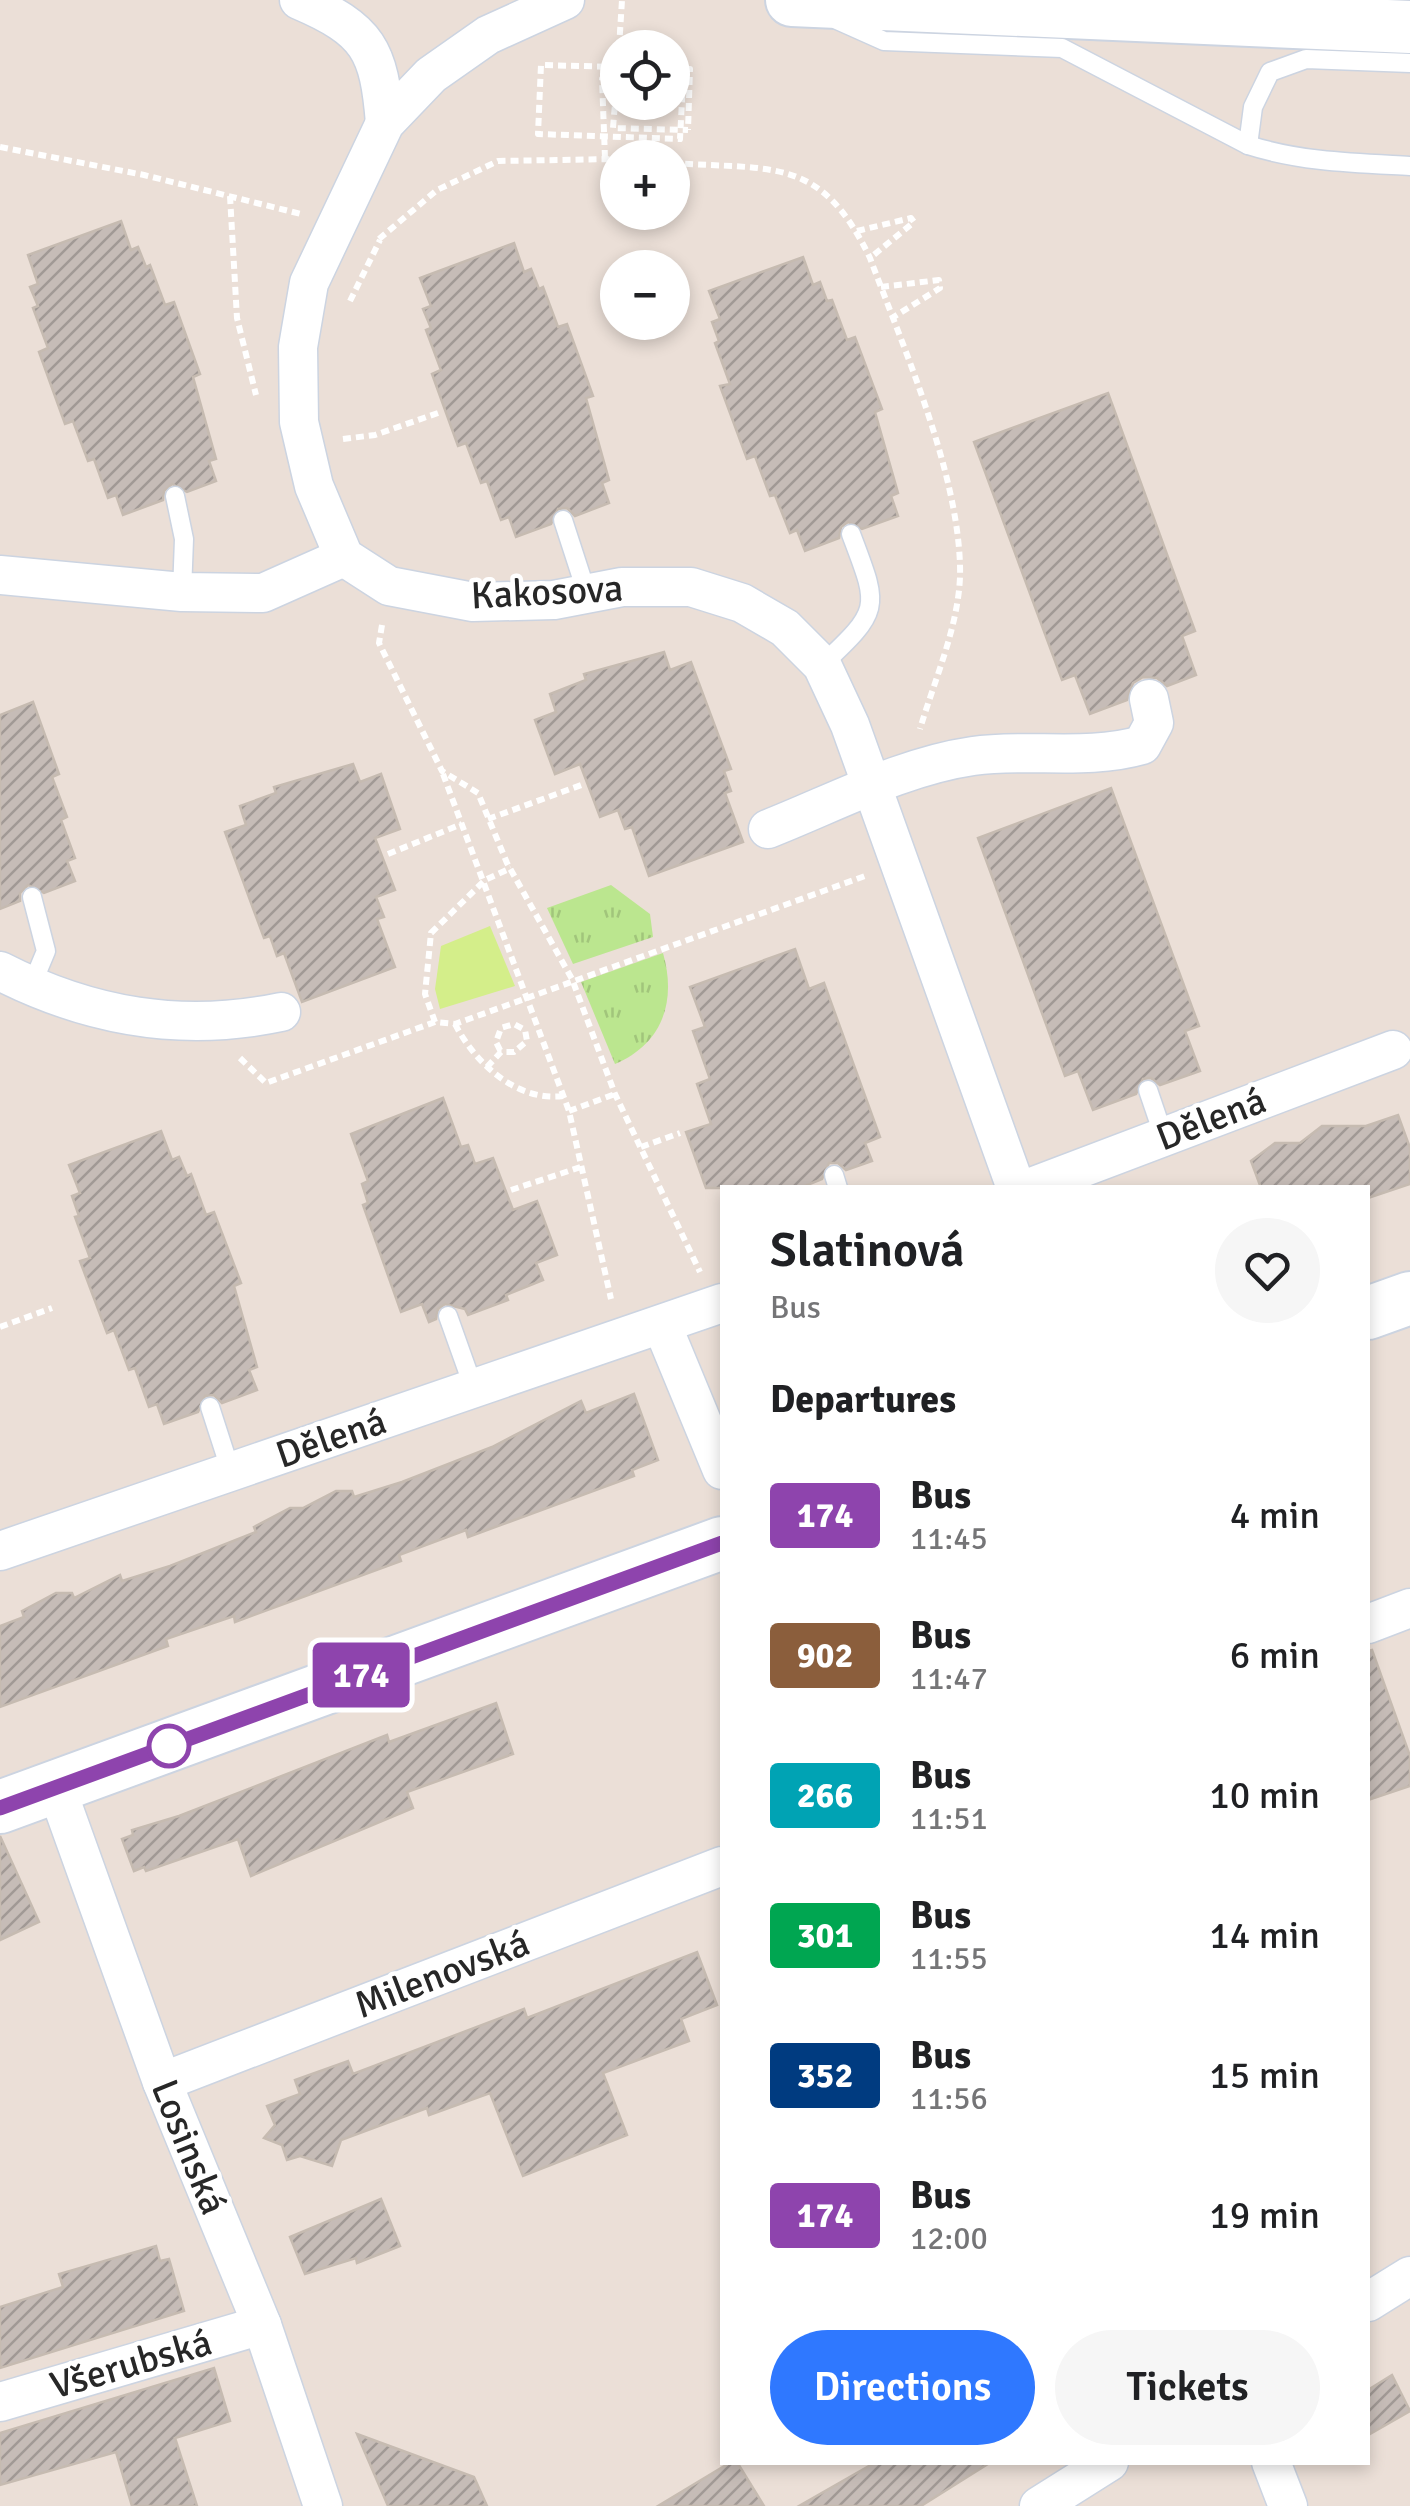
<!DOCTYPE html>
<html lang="en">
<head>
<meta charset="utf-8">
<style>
	:root { --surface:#fff; --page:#f6f6f6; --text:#202124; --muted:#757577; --accent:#2f78ff }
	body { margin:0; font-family:Signika,sans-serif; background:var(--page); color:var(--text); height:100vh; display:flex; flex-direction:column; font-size:38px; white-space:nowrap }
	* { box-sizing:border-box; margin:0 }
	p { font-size:32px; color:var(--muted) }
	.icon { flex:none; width:55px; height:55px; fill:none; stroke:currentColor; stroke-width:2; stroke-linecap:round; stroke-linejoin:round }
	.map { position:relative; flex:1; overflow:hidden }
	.drawer { position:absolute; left:720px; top:1185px; width:650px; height:1280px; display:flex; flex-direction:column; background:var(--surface); border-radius:0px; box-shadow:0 5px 15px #0003 }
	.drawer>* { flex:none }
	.badge { padding:0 20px; border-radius:8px; font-size:35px; line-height:65px }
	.tools { position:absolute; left:600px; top:30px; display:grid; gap:20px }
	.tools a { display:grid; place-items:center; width:90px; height:90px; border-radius:50%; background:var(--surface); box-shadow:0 5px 15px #0003; font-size:50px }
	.map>.badge { position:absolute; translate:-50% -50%; box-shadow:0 0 0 5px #fff }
	h2 { padding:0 50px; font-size:38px; line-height:90px }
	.round { display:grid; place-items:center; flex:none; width:105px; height:105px; border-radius:52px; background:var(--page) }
	.head { display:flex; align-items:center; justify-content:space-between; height:170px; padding:0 50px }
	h1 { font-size:48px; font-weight:600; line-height:75px }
	.button { display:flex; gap:20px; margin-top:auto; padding:20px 50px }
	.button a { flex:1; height:115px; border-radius:60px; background:var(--accent); color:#fff; font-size:40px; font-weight:600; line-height:115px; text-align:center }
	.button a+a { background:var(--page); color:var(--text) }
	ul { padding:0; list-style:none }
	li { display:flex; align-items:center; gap:30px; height:140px; padding:0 50px }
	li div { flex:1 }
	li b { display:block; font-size:38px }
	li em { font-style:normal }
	li .badge { min-width:110px; font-weight:700; text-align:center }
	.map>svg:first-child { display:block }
</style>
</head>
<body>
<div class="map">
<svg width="1410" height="2506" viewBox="0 0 1410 2506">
	<defs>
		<pattern id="park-tufts" width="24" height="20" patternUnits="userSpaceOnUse" patternTransform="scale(2.5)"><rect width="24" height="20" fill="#bbe68f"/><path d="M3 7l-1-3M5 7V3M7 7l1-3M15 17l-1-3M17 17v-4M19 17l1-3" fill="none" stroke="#a1c57b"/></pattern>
		<pattern id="building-hatch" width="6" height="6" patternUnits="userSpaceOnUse" patternTransform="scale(2.5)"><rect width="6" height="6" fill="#c6bcb7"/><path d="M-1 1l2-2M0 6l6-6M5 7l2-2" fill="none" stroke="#a19995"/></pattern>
	</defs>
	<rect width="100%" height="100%" fill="#ebdfd7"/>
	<g fill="url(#park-tufts)">
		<polygon points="611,885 650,914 653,937 573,964 547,908"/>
		<path d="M663,953C677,1002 662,1044 615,1064L581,982Z"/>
	</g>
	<polygon fill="#d4ee8a" points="490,926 515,986 440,1009 435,989 441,946"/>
	<g fill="url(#building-hatch)" stroke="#c6bbb1" stroke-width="2.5">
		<polygon points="121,221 131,250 138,247 146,267 150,265 165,305 174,302 200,374 193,377 216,459 209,461 216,481 187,492 172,484 164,491 163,500 123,515 116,495 108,498 94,459 88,461 73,421 65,424 39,352 48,348 33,308 38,306 30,287 38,284 28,255"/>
		<polygon points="514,243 524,272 531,269 539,289 543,287 558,327 567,324 593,396 586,398 609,480 602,483 609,503 575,516 567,508 558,509 551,524 516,537 509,517 501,520 487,481 481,483 466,443 458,446 432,374 441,370 426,330 431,328 423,309 431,306 420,278"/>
		<polygon points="803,257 813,285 820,282 827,301 832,300 847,340 855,337 882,409 875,412 898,493 891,496 898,516 862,529 848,522 841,527 839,538 805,551 797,530 790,533 775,495 770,496 755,456 747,459 720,386 730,384 715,343 719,341 712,322 720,319 709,291"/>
		<polygon points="1108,393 1195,631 1182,636 1196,675 1167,686 1157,678 1143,677 1133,683 1127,700 1090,714 1075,675 1062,680 974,442"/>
		<polygon points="664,652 670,670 691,662 731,769 724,771 731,791 725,793 743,842 649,876 632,827 625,829 618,810 600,817 580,764 555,774 535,720 556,712 550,694 586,680 584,674"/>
		<polygon points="33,702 59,774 52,777 67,817 61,820 75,858 67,861 75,881 44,893 28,885 20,893 20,901 0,909 0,715"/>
		<polygon points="353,764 360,782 381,774 400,829 375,838 395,890 376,897 384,917 377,919 395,967 302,1002 284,953 277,956 270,936 264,938 225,832 246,825 240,806 276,793 274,787"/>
		<polygon points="1111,788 1199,1026 1185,1031 1200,1071 1160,1085 1151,1078 1143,1079 1136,1094 1093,1110 1078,1071 1065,1076 978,838"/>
		<polygon points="795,949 809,989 824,983 880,1137 865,1143 872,1161 846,1170 838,1163 829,1163 822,1179 800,1188 706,1188 686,1132 711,1124 697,1084 710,1079 693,1031 705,1027 690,987"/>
		<polygon points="443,1098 461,1147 468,1145 475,1164 493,1158 513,1210 537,1201 557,1255 536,1263 543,1280 506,1295 508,1300 468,1315 465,1309 445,1304 438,1309 436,1319 429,1322 422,1304 401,1312 363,1205 368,1203 362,1184 368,1181 351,1134"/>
		<polygon points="1398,1115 1410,1148 1410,1184 1368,1198 1368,1188 1261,1188 1251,1161 1275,1143 1300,1143 1322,1126 1366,1126"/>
		<polygon points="161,1131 172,1160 179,1157 187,1176 191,1174 206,1215 214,1212 241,1283 234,1286 257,1367 249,1370 257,1390 222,1403 214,1395 205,1396 198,1412 164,1424 157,1404 149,1407 135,1368 129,1370 114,1330 107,1333 80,1261 90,1258 75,1217 79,1216 72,1196 80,1193 69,1165"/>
		<polygon points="634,1394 658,1460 632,1470 634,1476 468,1537 466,1530 399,1555 401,1561 379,1569 235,1622 234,1616 166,1639 168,1646 0,1707 0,1626 24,1617 22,1611 56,1593 72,1593 74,1598 120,1575 122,1581 170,1566 256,1532 254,1527 290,1508 303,1508 336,1491 352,1491 354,1497 402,1482 492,1447 581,1401 586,1413"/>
		<polygon points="1372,1650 1410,1756 1410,1786 1368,1800 1368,1651"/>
		<polygon points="496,1703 513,1754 407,1792 413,1808 251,1876 238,1839 146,1871 144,1867 134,1871 122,1839 133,1835 132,1830 179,1816 387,1735 389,1742"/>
		<polygon points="0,1836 39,1922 0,1940"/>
		<polygon points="697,1952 717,2005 681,2019 689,2041 603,2073 627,2135 523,2176 490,2093 429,2115 427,2108 341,2140 332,2166 300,2156 287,2160 282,2145 264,2138 275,2125 267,2106 300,2094 295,2080 348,2061 353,2074 524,2009 527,2018"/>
		<polygon points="381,2199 400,2246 357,2263 356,2258 305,2274 290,2237"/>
		<polygon points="156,2246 160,2261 169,2259 184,2311 0,2368 0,2307 63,2287 59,2274"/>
		<polygon points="214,2368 230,2421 175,2438 197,2506 132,2506 116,2452 0,2485 0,2433"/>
		<polygon points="1392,2375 1410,2411 1368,2435 1368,2390"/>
		<polygon points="357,2434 474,2477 487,2506 388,2506"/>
		<polygon points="731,2462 737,2462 764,2506 658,2506"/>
		<polygon points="876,2462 991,2462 921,2506 799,2506"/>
	</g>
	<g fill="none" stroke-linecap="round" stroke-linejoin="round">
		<defs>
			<g id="lane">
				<path d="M837,20L884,41L1062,48L1248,145C1301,162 1355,163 1410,166"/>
				<polyline points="1248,145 1253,107 1270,72 1306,59 1410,63"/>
				<polyline points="175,496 184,539 182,592"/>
				<polyline points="563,520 587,594"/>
				<path d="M822,665C882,609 879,608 851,534"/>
				<polyline points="31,987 46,951 32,897"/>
				<polyline points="1148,1090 1164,1137"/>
				<polyline points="834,1175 838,1188"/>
				<polyline points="448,1316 474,1389"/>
				<polyline points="210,1407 231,1472"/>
			</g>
			<g id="street">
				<path d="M299,0C369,30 379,50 385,123"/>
				<polyline points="565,0 488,35 431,75 385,123 309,283 298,347 299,422 314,486 344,557 389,586 473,602 554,600 622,587 691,587 742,603 785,628 822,665 850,725 1016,1188"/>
				<polyline points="0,575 182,592 263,593 344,557"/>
				<path d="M768,829C834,803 903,766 973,756C1030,748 1086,761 1142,745L1154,723L1149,699"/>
				<path d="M0,971C90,1017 182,1033 281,1012"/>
				<polyline points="1029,1188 1393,1050"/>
				<polyline points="662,1325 722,1470"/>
				<polyline points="0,1551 722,1303"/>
				<polyline points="1368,1624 1410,1608"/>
				<polyline points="56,1787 162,2082 262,2325 323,2506"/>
				<polyline points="162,2082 722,1866"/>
				<polyline points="1368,2302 1410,2276"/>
				<polyline points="0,2402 262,2325"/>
				<polyline points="1271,2462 1288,2506"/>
				<polyline points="1039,2506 1109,2462"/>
			</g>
			<g id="secondary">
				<polyline points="792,0 1410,27"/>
				<polyline points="1368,1313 1410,1298"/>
				<polyline points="0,1807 722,1543"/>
			</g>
		</defs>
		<use href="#lane" stroke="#ccd4e1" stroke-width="21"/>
		<use href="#street" stroke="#ccd4e1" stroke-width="41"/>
		<use href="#secondary" stroke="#ccd4e1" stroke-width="56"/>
		<g stroke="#fff" stroke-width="6" stroke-dasharray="8 5" stroke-linecap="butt">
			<polyline points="619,48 622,0"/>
			<polyline points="672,69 690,69 688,130"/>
			<polyline points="672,80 683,81"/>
			<polyline points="0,147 144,175 301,214"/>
			<polyline points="605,158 602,79 618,79"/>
			<path d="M672,163C774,170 821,156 870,258C904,349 957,469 960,565C962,619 935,678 920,729"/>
			<polyline points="230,196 237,318 256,395"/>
			<polyline points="857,231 911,218 914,222 870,258"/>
			<polyline points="379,239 437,190 498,161 618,159"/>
			<polyline points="881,287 939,280 940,288 892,318"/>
			<polyline points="350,301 380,240"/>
			<polyline points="343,439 375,435 438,413"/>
			<polyline points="382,625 379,643 442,771 478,793 507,863 572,979 615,1094 700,1272"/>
			<polyline points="443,774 569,1111 611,1299"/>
			<polyline points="488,819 584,784"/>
			<polyline points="388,854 462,824"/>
			<polyline points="435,1022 425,994 431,933 485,880 511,868"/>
			<path d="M455,1024C475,1063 517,1102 563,1096"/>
			<polyline points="240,1058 266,1083 435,1022 455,1024 865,876"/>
			<polyline points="487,1067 501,1052 514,1052 527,1041 525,1030 514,1024 501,1028 496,1042 501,1052"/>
			<polyline points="569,1111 615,1094"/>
			<polyline points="641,1147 680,1133"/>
			<polyline points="511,1190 581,1167"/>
			<polyline points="0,1327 52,1308"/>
		</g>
		<use href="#lane" stroke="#fff" stroke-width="18"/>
		<use href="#street" stroke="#fff" stroke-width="38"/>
		<use href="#secondary" stroke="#fff" stroke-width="52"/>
		<g stroke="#fff" stroke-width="6" stroke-dasharray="8 5" stroke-linecap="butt">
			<polyline points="618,67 541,65 538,134 680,139 683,81"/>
			<polyline points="618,68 613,128 688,130"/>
		</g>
	</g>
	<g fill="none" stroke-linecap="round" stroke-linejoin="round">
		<defs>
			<polyline id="line" points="0,1808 722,1543"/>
		</defs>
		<use href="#line" stroke="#fff" stroke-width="22"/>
		<use href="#line" stroke="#8e44ad" stroke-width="15"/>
	</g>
	<circle fill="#fff" stroke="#8e44ad" stroke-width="5" cx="169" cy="1746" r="20"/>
	<g text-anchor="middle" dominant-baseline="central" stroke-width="9" stroke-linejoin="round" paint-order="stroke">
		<g font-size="38" fill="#272727" stroke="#fff">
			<text transform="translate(547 592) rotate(-3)">Kakosova</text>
			<text transform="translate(1211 1119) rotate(-21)">Dělená</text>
			<text transform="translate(331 1438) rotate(-19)">Dělená</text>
			<text transform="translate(442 1974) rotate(-21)">Milenovská</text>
			<text transform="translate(189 2147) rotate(68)">Losinská</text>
			<text transform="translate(131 2364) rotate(-16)">Všerubská</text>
		</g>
	</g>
</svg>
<div class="tools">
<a><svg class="icon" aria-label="locate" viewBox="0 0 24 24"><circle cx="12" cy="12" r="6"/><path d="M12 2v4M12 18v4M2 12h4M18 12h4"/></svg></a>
<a>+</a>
<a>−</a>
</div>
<b class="badge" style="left:361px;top:1675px;background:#8e44ad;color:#fff">174</b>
<section class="drawer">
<div class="head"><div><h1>Slatinová</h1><p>Bus</p></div><a class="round"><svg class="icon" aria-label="heart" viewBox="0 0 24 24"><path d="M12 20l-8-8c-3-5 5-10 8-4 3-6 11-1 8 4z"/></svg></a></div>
<h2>Departures</h2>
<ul>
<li><span class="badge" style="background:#8e44ad;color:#fff">174</span><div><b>Bus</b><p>11:45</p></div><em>4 min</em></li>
<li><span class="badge" style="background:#8b5e3c;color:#fff">902</span><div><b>Bus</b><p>11:47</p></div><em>6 min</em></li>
<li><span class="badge" style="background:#00a3b4;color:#fff">266</span><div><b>Bus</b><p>11:51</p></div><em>10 min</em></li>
<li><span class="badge" style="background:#00a651;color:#fff">301</span><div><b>Bus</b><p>11:55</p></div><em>14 min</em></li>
<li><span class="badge" style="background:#003b80;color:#fff">352</span><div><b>Bus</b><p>11:56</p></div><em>15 min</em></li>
<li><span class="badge" style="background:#8e44ad;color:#fff">174</span><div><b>Bus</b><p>12:00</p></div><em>19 min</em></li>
</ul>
<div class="button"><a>Directions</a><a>Tickets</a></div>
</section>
</div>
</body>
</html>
